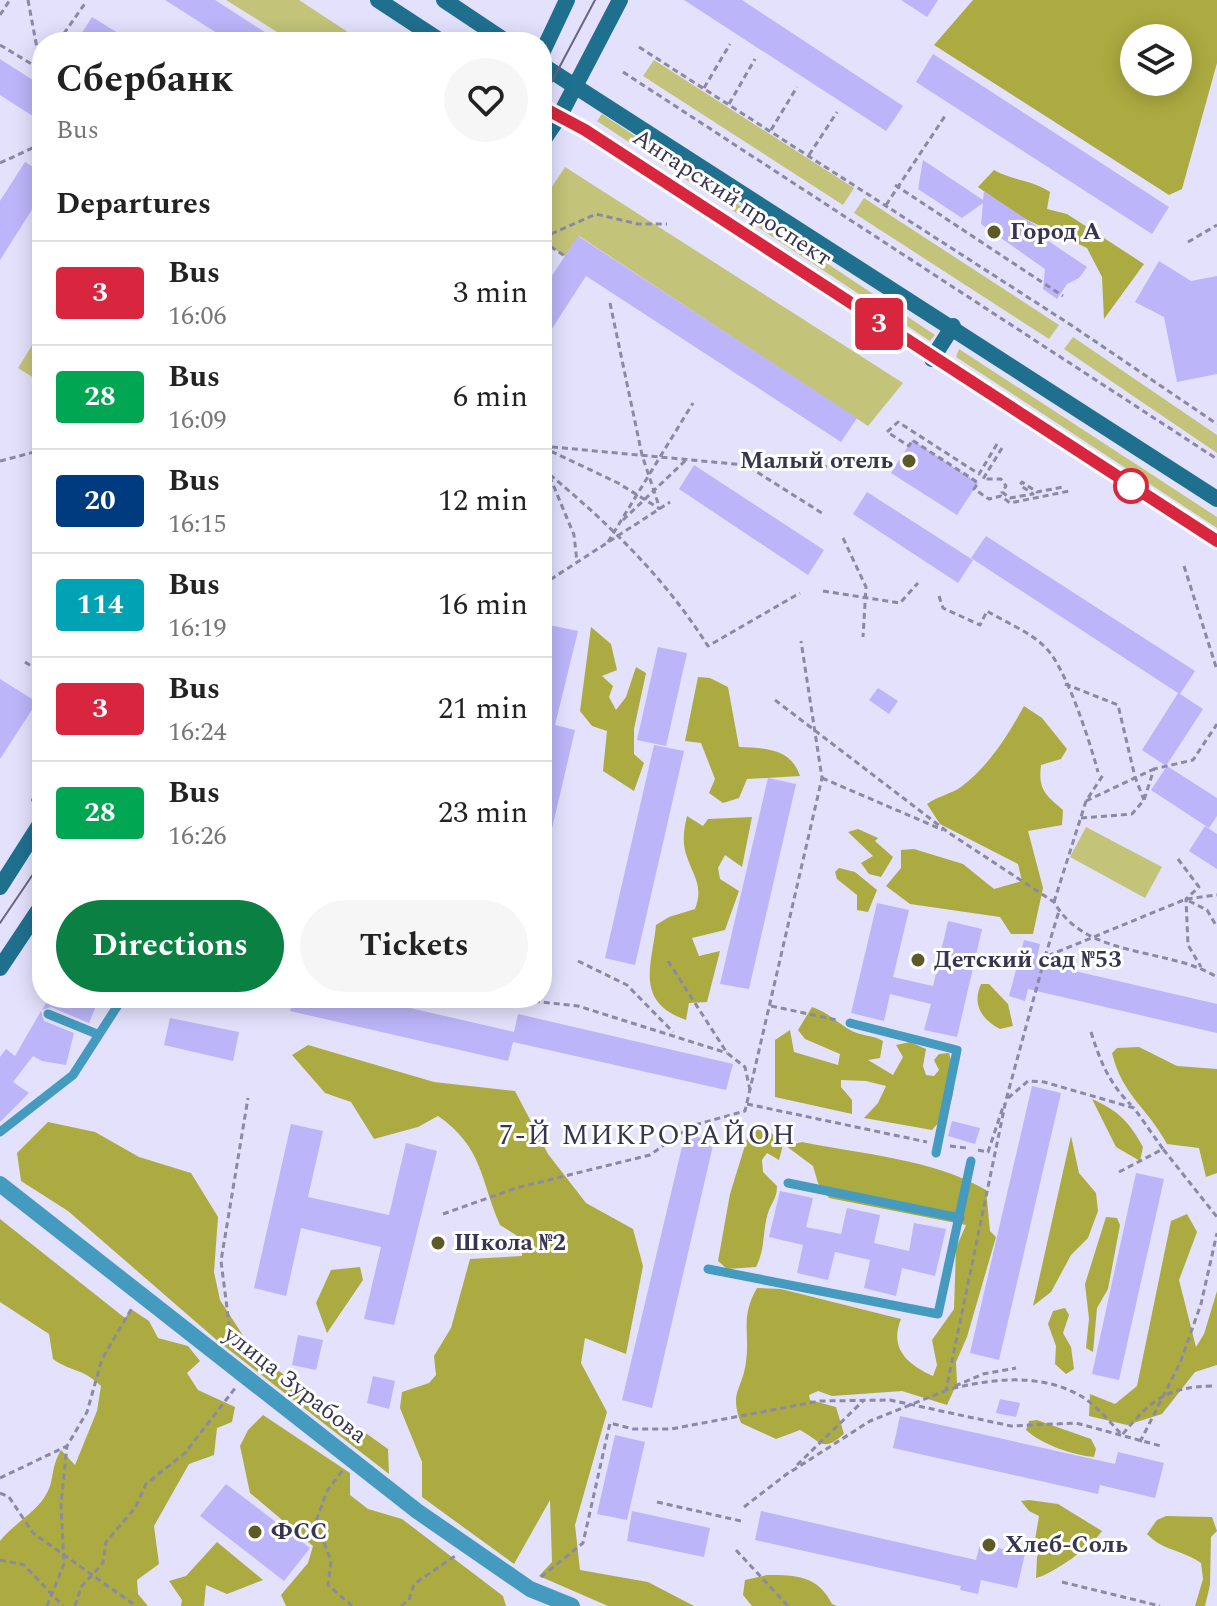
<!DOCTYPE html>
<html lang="en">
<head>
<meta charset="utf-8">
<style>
	:root { --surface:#fff; --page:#f6f6f6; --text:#222; --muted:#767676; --line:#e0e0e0; --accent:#0b8043 }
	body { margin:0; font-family:Spectral,serif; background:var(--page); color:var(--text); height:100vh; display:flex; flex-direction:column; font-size:30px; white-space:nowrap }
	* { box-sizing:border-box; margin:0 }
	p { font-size:26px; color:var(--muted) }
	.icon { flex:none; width:44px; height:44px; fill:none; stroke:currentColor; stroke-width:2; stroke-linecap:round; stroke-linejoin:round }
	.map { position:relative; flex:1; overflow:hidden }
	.side { position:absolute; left:32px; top:32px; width:520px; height:976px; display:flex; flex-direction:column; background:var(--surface); border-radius:32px; box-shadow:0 4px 20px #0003 }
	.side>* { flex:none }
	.badge { padding:0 16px; border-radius:6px; font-size:28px; line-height:52px }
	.controls { position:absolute; left:1120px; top:24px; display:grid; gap:16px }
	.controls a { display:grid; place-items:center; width:72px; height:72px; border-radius:50%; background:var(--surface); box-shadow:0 4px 20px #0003; font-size:40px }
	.map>.badge { position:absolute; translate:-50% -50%; box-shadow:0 0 0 4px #fff }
	h2 { padding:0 24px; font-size:30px; line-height:72px }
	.round { display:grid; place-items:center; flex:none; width:84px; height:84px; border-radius:42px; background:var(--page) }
	.overview { display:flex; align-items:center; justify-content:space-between; height:136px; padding:0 24px }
	h1 { font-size:38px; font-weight:700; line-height:60px }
	.action { display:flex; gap:16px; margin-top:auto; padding:16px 24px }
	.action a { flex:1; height:92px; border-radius:48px; background:var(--accent); color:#fff; font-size:32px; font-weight:700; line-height:92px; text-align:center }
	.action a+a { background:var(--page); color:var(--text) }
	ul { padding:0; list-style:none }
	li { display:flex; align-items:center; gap:24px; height:104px; padding:0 24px; border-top:2px solid var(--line) }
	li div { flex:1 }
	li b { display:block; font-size:30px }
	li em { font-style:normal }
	li .badge { min-width:88px; font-weight:700; text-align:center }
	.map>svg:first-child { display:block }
</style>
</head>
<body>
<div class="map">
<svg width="1217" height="1606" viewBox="0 0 1217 1606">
	<rect width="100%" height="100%" fill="#e3e1fc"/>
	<g fill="#c3c479">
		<polygon points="226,0 299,0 363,42 293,42"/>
		<polygon points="654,60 854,188 843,205 643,76"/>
		<polygon points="602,114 935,335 930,341 597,121"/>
		<polygon points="565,167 903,383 868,426 579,236 565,256 542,241 542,202"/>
		<polygon points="864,198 1059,325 1049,339 854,213"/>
		<polygon points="39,334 42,336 42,383 18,368"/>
		<polygon points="1073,337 1217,435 1217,453 1064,349"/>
		<polygon points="959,349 1217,517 1217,528 956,357"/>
		<polygon points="1086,827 1162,867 1145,898 1070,857"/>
	</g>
	<g fill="#acab41" fill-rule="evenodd">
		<path d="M973,0H1217V63L1182,189L1169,195L934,45ZM1134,38H1178V82H1134Z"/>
		<path d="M994,170C1013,181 1030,179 1050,192L1047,209L1067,214L1144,264L1104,319L1102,277L1087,248L1017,215L978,187Z"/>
		<polygon points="591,627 611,644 617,670 602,676 613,686 609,697 616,710 626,697 636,667 646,673 634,729 634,754 644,763 634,791 603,771 607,731 592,726 580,711"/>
		<path d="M698,677L710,678L728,687L739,747C765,748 791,748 800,776L747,779L739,798L723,803L709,793L715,779L701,743L685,741Z"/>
		<path d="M1024,706L1042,718L1067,749L1061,759L1041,765C1038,789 1045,795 1063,810L1062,825L1028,831L1043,888L1033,934H1011L1000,917L910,904L886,886L901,868V850L914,849L963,864L994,889L1022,881L1018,864L940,824L927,804C938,796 951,794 961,787C989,766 1008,735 1024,706Z"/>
		<path d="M687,816L703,826L708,819L752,817L742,867L725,855L718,868L720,879L739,891L725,930L692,938L699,956L720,951L707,1002L689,1003L686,1020C634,1001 652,966 656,925L669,917L695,909C704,886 693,876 686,854C682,841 684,829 687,816Z"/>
		<polygon points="858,829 878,838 875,841 893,857 881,877 869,874 861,863 873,856 848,832"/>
		<polygon points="839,868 855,872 877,890 868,912 857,910 857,895 837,879 835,872"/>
		<path d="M981,984H989L1008,1004L1013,1026L1000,1029C981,1019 972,1004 981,984Z"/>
		<path d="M812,1007C828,1012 837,1023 852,1031C861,1036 873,1035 883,1041L880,1058L868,1060L893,1075L903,1057L896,1045L910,1042L926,1049L923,1066L926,1075L934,1076L939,1070L934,1060L939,1054L949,1053C958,1085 956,1105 932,1130L864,1118L878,1103L886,1086L866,1081L841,1080V1087L852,1100V1114L775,1097V1040L790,1030L794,1052L838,1065L840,1054L805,1039L798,1030Z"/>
		<path d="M308,1045L434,1082L515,1091L548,1154L586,1203L633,1229L643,1266L626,1354L585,1338L581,1363L607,1412L575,1525L580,1570L648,1582L694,1606H608L539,1576L552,1562L550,1500L514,1564L422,1497V1462L400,1408L402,1392L429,1383L436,1375L434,1356L451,1328L470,1259L522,1256V1239L500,1225C480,1179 483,1147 438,1116L418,1127L374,1139L351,1102L325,1093L292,1055Z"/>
		<path d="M1139,1047L1177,1066L1217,1069V1173L1206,1177L1199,1148L1167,1144C1147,1107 1122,1095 1112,1053L1117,1048Z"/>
		<path d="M1092,1099C1119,1111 1129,1122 1143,1147L1140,1161L1116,1147Z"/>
		<polygon points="48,1122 95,1132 139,1157 191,1173 218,1217 214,1272 220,1300 255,1354 388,1449 389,1474 219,1342 68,1211 21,1181 17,1153"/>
		<path d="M762,1123L783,1145L779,1160L767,1153L762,1160L763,1172L777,1186C777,1197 773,1201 769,1210C762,1229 766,1248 756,1267L727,1269L718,1261L730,1194L751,1126Z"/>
		<polygon points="1071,1136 1079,1173 1096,1193 1098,1211 1088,1238 1071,1255 1051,1292 1033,1306"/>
		<path d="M802,1142C861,1154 933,1159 986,1190L990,1231L996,1237L967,1337L956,1362L957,1383L947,1405L902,1391L832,1396L818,1391L809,1395L810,1400L836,1407L844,1434C822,1453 822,1442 800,1430L776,1439L741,1423C729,1392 742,1391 746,1362C750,1333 740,1317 757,1288L781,1289L901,1319C889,1348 907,1364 933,1376L937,1365L932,1340L954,1309L956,1248L966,1225L829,1198L818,1183L813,1166L786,1146Z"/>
		<polygon points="1187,1214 1197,1232 1179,1280 1196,1347 1204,1334 1217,1291 1217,1365 1195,1372 1162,1414 1127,1425 1089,1416 1090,1394 1115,1404 1137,1386 1171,1221"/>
		<polygon points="1106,1217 1117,1218 1120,1225 1108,1289 1097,1308 1093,1352 1086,1348 1089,1319 1085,1284"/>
		<path d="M0,1219L125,1318L131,1309L149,1321L158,1338L188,1346L200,1361L187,1373L198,1390L235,1407L232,1422L217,1428L214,1455L189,1464L154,1526L159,1564L137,1580L138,1594L148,1606H0V1541C15,1522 38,1512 48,1491C54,1479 51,1467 61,1450L75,1465L97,1411L101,1386C81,1367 73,1373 53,1359L49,1334L0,1302Z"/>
		<polygon points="360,1267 363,1280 327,1333 316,1303 331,1270"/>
		<polygon points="1065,1308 1069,1315 1063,1333 1071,1347 1074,1369 1066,1374 1055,1364 1056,1346 1048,1324 1053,1311"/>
		<polygon points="263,1415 350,1473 350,1495 368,1509 402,1519 503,1596 506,1606 286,1606 281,1595 308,1563 313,1546 250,1493 240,1446 248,1430"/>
		<path d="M1037,1420L1091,1439L1096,1449L1094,1457C1072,1455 1043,1445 1026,1430L1029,1421Z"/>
		<path d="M1029,1500L1058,1504L1102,1531C1092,1546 1053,1574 1036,1578L1037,1557L1047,1539L1035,1540L1039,1516L1029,1511L1021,1501Z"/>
		<path d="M1166,1516L1212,1517L1217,1531L1211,1537L1210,1585L1205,1606H1195L1203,1579L1201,1563C1183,1550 1163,1551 1147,1534L1157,1520Z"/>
		<polygon points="217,1542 263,1580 227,1594 206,1585 204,1606 181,1606 182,1600 169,1581 186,1576"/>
		<path d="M767,1575C797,1575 818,1576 832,1604L837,1606H752L743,1595L745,1580Z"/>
	</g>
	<g fill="#bcb5f9">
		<polygon points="165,0 215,0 280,42 231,42"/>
		<polygon points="684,0 742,0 903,106 886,131"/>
		<polygon points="901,0 938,0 927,17"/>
		<polygon points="92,17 118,33 112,42 76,42"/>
		<polygon points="933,54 1169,207 1152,234 916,82"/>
		<polygon points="0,59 42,86 42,122 0,95"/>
		<polygon points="923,160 983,200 984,191 1041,229 1038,234 1087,267 1079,278 1067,284 1057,299 1043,289 1045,269 981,224 983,203 962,218 918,189"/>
		<polygon points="25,162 42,172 42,194 0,260 0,201"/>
		<polygon points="578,236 857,418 841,442 586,276 542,344 542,291"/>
		<polygon points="1159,261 1191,281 1217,276 1217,374 1177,382 1164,317 1135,302"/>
		<polygon points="912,440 978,483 957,515 891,473"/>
		<polygon points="694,465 824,550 808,575 679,489"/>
		<polygon points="867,492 973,560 958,583 853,514"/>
		<polygon points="986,536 1195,671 1180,694 1203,709 1166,766 1142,750 1178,693 971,558"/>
		<polygon points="549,625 578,631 555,725 575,730 547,850 542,849 542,743 546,724 542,723 542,655"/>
		<polygon points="658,647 687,653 666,746 637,740"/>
		<polygon points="0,679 37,702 0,759"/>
		<polygon points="878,688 898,701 889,714 869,700"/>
		<polygon points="654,745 684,751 635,965 605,958"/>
		<polygon points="1167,766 1217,798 1217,816 1209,828 1151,790"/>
		<polygon points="768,778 796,784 749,989 720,984"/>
		<polygon points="1205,826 1217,834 1217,869 1189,851"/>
		<polygon points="877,903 909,910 893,977 933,986 948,921 982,929 957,1037 924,1030 931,1004 890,994 884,1021 851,1013"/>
		<polygon points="1024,940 1040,944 1036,962 1217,1004 1217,1033 1028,989 1025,1001 1009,996"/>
		<polygon points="49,998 89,998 98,1001 89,1023 51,1007 42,1010"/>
		<polygon points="294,998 367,998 514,1032 518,1014 733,1064 726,1090 513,1042 508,1061 290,1011"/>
		<polygon points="41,1011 44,1021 74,1033 66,1065 42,1061 33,1056 13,1082 29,1093 0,1122 0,1057 6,1049 15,1056"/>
		<polygon points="170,1018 239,1032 233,1061 164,1045"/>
		<polygon points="1032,1086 1061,1093 999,1360 970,1353"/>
		<polygon points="952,1121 980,1128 975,1144 948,1136"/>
		<polygon points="291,1124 323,1131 308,1197 389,1215 406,1143 437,1151 394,1325 364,1319 381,1247 301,1228 286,1296 254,1288"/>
		<polygon points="685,1134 714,1141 652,1408 622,1400"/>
		<polygon points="1136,1173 1164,1179 1119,1380 1092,1374"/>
		<polygon points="780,1191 813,1198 806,1227 841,1234 847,1208 880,1215 874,1243 909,1251 914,1223 946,1229 935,1276 902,1268 896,1296 864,1288 870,1260 835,1252 828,1280 797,1273 803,1245 769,1237"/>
		<polygon points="298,1335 323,1340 316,1370 292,1365"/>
		<polygon points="373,1376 395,1381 389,1409 367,1403"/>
		<polygon points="1000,1399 1020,1403 1016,1417 996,1413"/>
		<polygon points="900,1416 1115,1464 1118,1452 1164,1463 1155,1498 1100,1485 1098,1494 893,1448"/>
		<polygon points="615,1435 645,1442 627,1520 597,1514"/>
		<polygon points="226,1484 310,1548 284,1581 200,1516"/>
		<polygon points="632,1511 710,1528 704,1557 627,1541"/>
		<polygon points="761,1511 976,1560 980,1544 1025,1554 1017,1588 981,1580 978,1594 960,1590 961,1586 755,1540"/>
	</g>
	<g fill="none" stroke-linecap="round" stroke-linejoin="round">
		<g stroke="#8b89a3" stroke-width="3" stroke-dasharray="6 4" stroke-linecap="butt">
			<polyline points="28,0 42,75"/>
			<polyline points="0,15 10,0"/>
			<polyline points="58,42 86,2"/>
			<polyline points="0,45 40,69 42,66"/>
			<polyline points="639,47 1071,325 1217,424"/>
			<polyline points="623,72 1217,459"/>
			<polyline points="704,88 730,44"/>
			<polyline points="729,104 755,59"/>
			<polyline points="771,130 797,87"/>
			<polyline points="809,155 837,112"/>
			<polyline points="0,163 39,145"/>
			<polyline points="895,185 1063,296"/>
			<polyline points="886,205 945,116"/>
			<polyline points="542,238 596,214 638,224 667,224"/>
			<polyline points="542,241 565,256"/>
			<polyline points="1188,242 1217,225"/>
			<polyline points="610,303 642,455 660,509"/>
			<polyline points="997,444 979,474 898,422 887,432 909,446 912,440 974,480 978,483 974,489 989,499 1001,496 1010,503 1069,491"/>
			<polyline points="542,446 788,469 852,465"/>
			<polyline points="542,447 618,483 660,509"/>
			<polyline points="1002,448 983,479 1001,479 1006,486 1002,492 1010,498 1033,494 1020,485 1022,482 1037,492 1063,487"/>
			<polyline points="542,458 574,535 577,562"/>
			<polyline points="0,461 42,450"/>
			<polyline points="749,467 825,515"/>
			<path d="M542,468C607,522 662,574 708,646L800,593"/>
			<polyline points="623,520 687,459"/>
			<polyline points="843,538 866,587 863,637"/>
			<polyline points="608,542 693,403"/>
			<polyline points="1184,566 1217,670"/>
			<polyline points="542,585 670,502"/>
			<polyline points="823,591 900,603 918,583"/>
			<path d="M939,596L943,608L980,625L987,611C1005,622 1030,632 1045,647C1066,667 1090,742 1098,772"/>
			<polyline points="25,662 34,668"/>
			<polyline points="1065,684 1118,705 1135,777 1144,800"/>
			<path d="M775,700L949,833L1054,902C1086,959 1168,947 1217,977"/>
			<polyline points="35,747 40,740"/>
			<polyline points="822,778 943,830"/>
			<polyline points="31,800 42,800"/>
			<polyline points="1086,801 1154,769"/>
			<polyline points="1081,818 1132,814 1144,800 1154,769 1193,760 1217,724"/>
			<polyline points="1178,859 1199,887 1186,899 1188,945 1201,967"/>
			<polyline points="1189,901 1207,910 1217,927"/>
			<polyline points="1054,902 1086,801 1103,775"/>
			<polyline points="1045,957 1059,911"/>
			<polyline points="578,961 627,985 673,1032"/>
			<polyline points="668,961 727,1053 745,1067 750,1090"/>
			<polyline points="504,998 578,1006 727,1053"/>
			<polyline points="771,1006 837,1020"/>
			<path d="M1091,1032C1100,1061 1109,1083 1131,1105"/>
			<polyline points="1008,1098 1028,1081 1044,1082 1134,1108 1163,1149"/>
			<polyline points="747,1104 927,1142"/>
			<polyline points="950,1146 967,1148"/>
			<polyline points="978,1150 988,1152 1004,1104"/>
			<polyline points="1119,1172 1163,1149 1217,1217"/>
			<polyline points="443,1214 516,1188 650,1155 691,1126 745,1111 822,778 801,641"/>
			<polyline points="232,1347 221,1261 248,1098"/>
			<polyline points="955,1386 983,1374 1016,1368"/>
			<path d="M1212,1386C1166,1387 1150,1401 1122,1435C1110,1422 1096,1405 1081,1396C1039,1372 990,1379 946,1390L1006,1100L1045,957L1186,899L1217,895"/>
			<polyline points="1140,1442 1180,1363 1201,1304 1217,1233"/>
			<polyline points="797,1465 863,1401"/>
			<polyline points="342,1471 327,1491 316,1521 331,1561 328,1585 352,1606"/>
			<polyline points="792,1471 870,1421 945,1391"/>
			<polyline points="0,1478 67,1446"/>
			<polyline points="0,1493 9,1497 33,1533 136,1606"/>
			<polyline points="657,1502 741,1521"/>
			<polyline points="744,1507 792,1470"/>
			<polyline points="736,1550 788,1606"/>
			<polyline points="0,1560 24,1565 63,1606"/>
			<polyline points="541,1577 583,1543 610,1423 633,1429 671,1429 820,1401 890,1400 1011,1426 1076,1423 1161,1446"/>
			<polyline points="1062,1582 1160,1606"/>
			<polyline points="47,1606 64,1564 61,1504 67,1446 87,1412 102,1359 132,1308"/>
			<polyline points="75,1606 81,1587 103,1563 106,1542 135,1508 146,1484 185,1453 236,1387"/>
			<polyline points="401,1606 409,1600 414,1584 455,1556"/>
		</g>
		<g stroke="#449bbf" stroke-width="9">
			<polyline points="48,1014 97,1034"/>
			<polyline points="850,1023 957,1050 936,1153"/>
			<polyline points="0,1132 73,1075 118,1005"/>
			<polyline points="788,1183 960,1218"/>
			<polyline points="708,1269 938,1314 971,1161"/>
		</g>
		<polyline stroke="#449bbf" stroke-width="16" points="0,1184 417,1511 530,1589 572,1606"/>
		<g stroke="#1f708f" stroke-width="16">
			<polyline points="378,0 442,42"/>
			<polyline points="444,0 507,42"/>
			<polyline points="542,53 567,0"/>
			<polyline points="542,65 1217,499"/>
			<polyline points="542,107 585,130 1217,541"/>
			<polyline points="542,142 559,117 620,0"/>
			<polyline points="932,359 953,326"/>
			<polyline points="0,887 42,821"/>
			<polyline points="0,968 42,905"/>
		</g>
		<g stroke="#686680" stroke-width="2">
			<polyline points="542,100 595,0"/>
			<polyline points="0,923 42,861"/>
		</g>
	</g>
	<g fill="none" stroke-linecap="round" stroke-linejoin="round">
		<defs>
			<polyline id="line" points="542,107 585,130 1217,541"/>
		</defs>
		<use href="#line" stroke="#fff" stroke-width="18"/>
		<use href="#line" stroke="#d7263d" stroke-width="12"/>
	</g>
	<g fill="#5c5b28" stroke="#fff" stroke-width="3">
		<circle cx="994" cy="232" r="8"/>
		<circle cx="909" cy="461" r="8"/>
		<circle cx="918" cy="960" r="8"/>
		<circle cx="438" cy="1243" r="8"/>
		<circle cx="255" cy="1532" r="8"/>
		<circle cx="989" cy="1545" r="8"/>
	</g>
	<circle fill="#fff" stroke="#d7263d" stroke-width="4" cx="1131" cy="486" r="16"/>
	<g text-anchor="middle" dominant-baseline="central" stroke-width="6" stroke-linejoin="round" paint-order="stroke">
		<g font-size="24" fill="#37354f" stroke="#fff">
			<text transform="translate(732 198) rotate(33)">Ангарский проспект</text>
			<text transform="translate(295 1385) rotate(38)">улица Зурабова</text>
		</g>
		<g font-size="24" font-weight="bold" fill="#37354f" stroke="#fff" text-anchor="start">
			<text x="1010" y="232">Город А</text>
			<text x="893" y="461" text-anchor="end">Малый отель</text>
			<text x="934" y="960">Детский сад №53</text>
			<text x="454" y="1243">Школа №2</text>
			<text x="271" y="1532">ФСС</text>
			<text x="1005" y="1545">Хлеб-Соль</text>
		</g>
		<g font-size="28" letter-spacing="2" fill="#37354f" stroke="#fff">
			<text x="648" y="1135">7-Й МИКРОРАЙОН</text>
		</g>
	</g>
</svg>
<div class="controls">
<a><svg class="icon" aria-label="layers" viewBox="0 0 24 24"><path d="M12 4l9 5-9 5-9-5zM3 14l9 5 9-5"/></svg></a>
</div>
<b class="badge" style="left:879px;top:324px;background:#d7263d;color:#fff">3</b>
<section class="side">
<div class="overview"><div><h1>Сбербанк</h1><p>Bus</p></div><a class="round"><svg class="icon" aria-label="heart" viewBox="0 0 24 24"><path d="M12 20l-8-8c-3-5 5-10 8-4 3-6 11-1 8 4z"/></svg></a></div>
<h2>Departures</h2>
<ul>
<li><span class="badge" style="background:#d7263d;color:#fff">3</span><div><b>Bus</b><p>16:06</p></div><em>3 min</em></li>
<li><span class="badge" style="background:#00a651;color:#fff">28</span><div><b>Bus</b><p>16:09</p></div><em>6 min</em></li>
<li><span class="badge" style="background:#003b80;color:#fff">20</span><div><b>Bus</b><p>16:15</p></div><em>12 min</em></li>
<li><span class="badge" style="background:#00a3b4;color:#fff">114</span><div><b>Bus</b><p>16:19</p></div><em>16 min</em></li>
<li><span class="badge" style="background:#d7263d;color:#fff">3</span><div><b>Bus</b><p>16:24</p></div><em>21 min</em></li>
<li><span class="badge" style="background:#00a651;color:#fff">28</span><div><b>Bus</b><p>16:26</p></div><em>23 min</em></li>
</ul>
<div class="action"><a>Directions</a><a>Tickets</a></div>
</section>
</div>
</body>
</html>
